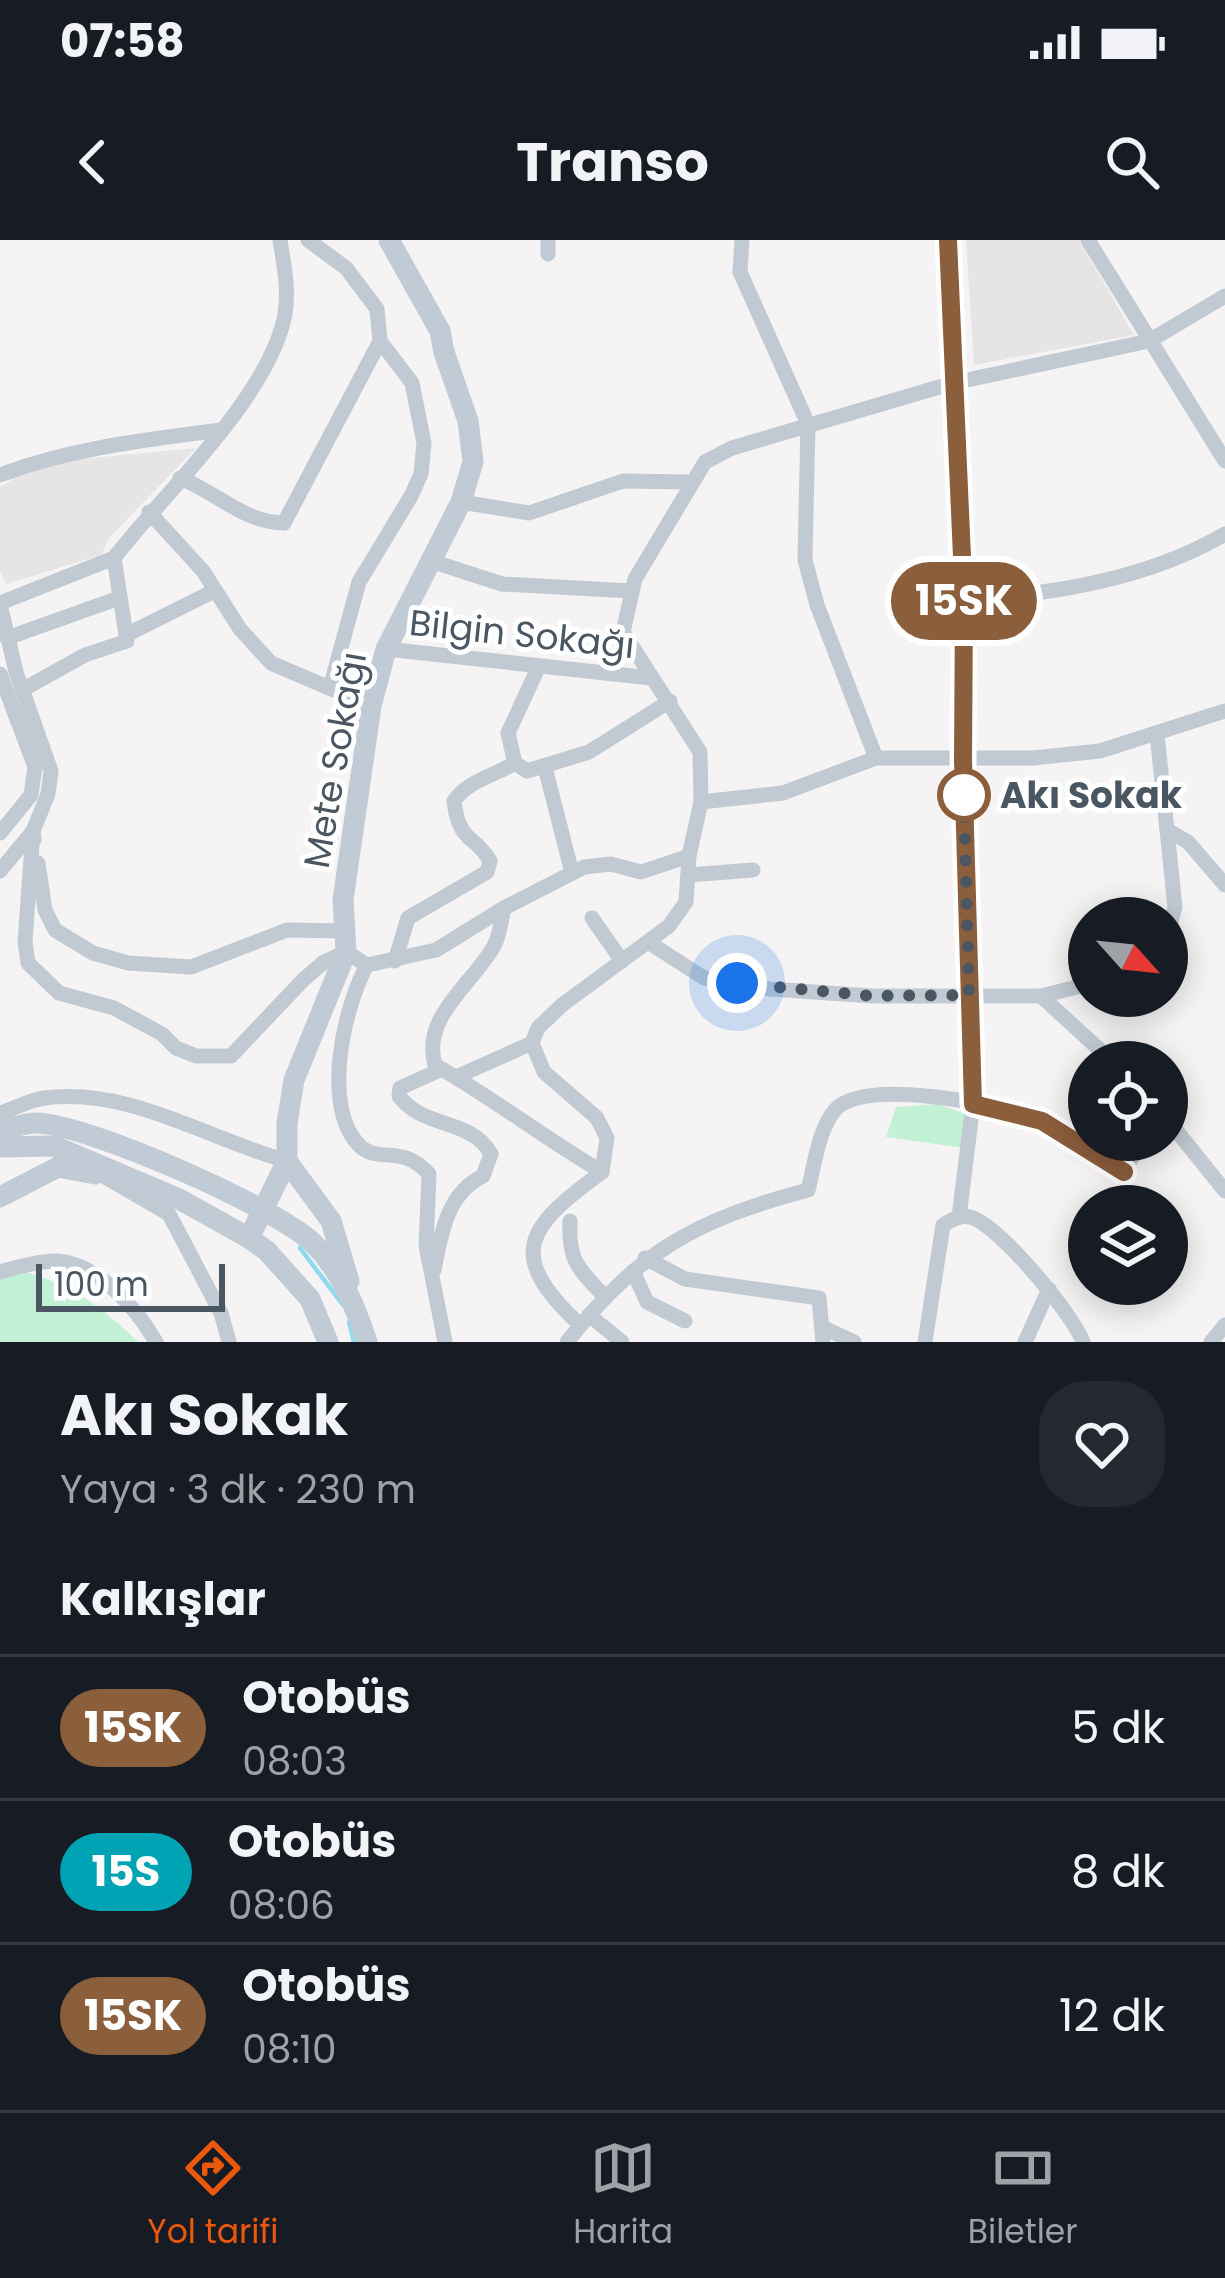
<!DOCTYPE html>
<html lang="tr">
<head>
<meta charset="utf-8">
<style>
	:root { --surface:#171b24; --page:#242831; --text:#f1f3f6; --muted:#9ea1a6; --line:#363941; --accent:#ea580c }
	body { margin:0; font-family:Poppins,sans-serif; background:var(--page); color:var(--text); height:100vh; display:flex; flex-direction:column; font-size:45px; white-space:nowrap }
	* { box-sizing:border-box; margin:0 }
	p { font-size:39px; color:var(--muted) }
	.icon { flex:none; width:66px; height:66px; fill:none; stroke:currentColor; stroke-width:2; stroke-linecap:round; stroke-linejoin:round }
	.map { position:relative; height:1102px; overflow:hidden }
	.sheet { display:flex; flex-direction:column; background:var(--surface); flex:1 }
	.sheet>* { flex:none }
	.badge { padding:0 24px; border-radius:39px; font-size:42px; line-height:78px }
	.needle { width:78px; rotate:117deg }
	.tools { position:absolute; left:1068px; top:657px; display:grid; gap:24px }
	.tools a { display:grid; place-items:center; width:120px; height:120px; border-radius:50%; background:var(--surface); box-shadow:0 6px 30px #0003; font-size:60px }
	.scale { position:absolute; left:36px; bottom:30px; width:189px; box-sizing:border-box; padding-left:12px; border:6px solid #4a5661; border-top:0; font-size:33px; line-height:42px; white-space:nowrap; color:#4a5661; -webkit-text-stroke:9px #fff; paint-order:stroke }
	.you { position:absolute; width:60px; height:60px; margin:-30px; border:9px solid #fff; border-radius:50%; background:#1a73e8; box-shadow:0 0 0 18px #1a73e833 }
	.map>.badge { position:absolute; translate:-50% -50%; box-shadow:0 0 0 6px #fff }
	h2 { padding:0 60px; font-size:45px; line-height:108px }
	.round { display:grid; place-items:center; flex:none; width:126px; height:126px; border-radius:48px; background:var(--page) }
	.headline { display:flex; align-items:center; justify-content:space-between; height:204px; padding:0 60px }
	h1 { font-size:57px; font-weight:700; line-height:90px }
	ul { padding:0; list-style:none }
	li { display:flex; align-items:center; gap:36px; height:144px; padding:0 60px; border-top:3px solid var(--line) }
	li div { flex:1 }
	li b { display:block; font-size:45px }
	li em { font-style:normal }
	li .badge { min-width:132px; font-weight:700; text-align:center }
	.status { display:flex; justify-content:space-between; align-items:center; height:84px; padding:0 60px; background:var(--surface); direction:ltr }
	.status svg { height:33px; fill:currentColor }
	header { display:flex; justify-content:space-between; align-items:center; height:156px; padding:0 60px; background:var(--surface); font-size:54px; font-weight:700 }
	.dock { display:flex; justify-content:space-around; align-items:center; height:168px; border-top:3px solid var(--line); background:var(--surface); font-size:33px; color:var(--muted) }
	.dock a { display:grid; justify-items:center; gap:6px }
	.dock .on { color:var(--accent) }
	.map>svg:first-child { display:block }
</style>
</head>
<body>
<div class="status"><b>07:58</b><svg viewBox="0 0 49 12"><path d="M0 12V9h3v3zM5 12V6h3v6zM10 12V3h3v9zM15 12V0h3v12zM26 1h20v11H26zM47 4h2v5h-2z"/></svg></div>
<header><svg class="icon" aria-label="back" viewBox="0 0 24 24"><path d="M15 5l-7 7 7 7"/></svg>Transo<svg class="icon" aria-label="search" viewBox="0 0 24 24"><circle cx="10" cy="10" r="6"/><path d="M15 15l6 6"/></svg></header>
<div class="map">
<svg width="1225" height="1102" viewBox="0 0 1225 1102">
	<rect width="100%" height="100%" fill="#f5f3f3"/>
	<g fill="#e6e4e5">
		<polygon points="966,0 1079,0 1134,95 974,125"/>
		<polygon points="196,208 110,297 101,315 6,344 0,331 0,247 39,223"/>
	</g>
	<g fill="#c3f1d5">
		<polygon points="938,864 968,875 964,908 886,897 896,867"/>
		<path d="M0,1028C54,1032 101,1065 138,1102H0Z"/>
	</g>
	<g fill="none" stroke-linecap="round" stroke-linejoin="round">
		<g stroke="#90daee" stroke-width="4.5">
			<polyline points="300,1008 343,1065"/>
			<polyline points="349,1082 354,1102"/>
		</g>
		<g stroke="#c1cad2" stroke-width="15">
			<polyline points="308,0 346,28 377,69 380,101 412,143 424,203 421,234 411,256 359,342 330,448"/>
			<polyline points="548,0 548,14"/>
			<polyline points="742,0 740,32 808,184 805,320 817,365 876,518"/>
			<polyline points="948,0 964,362 963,520 973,864 959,977"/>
			<polyline points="1088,0 1225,221"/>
			<path d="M0,235C72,208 145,200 221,190"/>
			<path d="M180,238C216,252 245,283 284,283L380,101"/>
			<polyline points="461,262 529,273 623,241 689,242"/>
			<polyline points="149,272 203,331 240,389 271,423 371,466"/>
			<polyline points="431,321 502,344 631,351"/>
			<path d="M964,362C1055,352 1144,341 1225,294"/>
			<polyline points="0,363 114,318"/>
			<polyline points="0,364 16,432 51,531 48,554 33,591 34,600"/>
			<polyline points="126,395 214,351"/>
			<polyline points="7,398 119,358"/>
			<polyline points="386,409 651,438"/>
			<polyline points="539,426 508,493 515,523 527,531 589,512 670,461"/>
			<polyline points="0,434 35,527 31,555 0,593"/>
			<path d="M22,450L85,415L127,401L114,318C165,252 270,156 285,74C289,50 284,24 280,0"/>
			<polyline points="1157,494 1175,667 1167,696"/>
			<polyline points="545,527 572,633"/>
			<polyline points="701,562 783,553 876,518 1033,518 1100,511 1225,471"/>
			<polyline points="1167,590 1188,602 1225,645"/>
			<polyline points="33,591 25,702 28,723 59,753 114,768 162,794 176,808 196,816 231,816 304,739 324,722 346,712 367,725 436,710 504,668 584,627 611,624 641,632 689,616"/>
			<polyline points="38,623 45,670 55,690 93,713 128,723 191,727 287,690 345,691"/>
			<polyline points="0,631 33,591"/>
			<polyline points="689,635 753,630"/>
			<path d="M504,668C501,681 500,695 494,706C472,745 421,777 435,825C493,858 544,898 602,932"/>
			<polyline points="592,678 622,721"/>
			<polyline points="648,702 704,738 770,749 872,756 1041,756 1089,744"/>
			<path d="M395,721L408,678L487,632L490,621C475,594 459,604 454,561C469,540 494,536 515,523"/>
			<path d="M367,725C344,767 320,869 361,907C379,923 403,904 429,934L426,1006L445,1102"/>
			<polyline points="1041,756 1113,822"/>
			<polyline points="456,837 532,803"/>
			<path d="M0,873C14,869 29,860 44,858C130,847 207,899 287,921"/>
			<polyline points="1167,879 1225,951"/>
			<polyline points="107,938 169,974 221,1073 229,1102"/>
			<path d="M570,981C568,1021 578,1028 604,1056"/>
			<polyline points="645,1018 685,1039 819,1058 823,1102"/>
			<path d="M434,1030C441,994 447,953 483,936L491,914C471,878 423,889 399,856L400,848L442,829"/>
			<polyline points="633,1031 647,1062 685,1081"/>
			<path d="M0,1032C17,1027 38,1021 56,1021C98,1023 137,1069 156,1102"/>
			<polyline points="589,1075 622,1102"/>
			<path d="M580,1085C504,1014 527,987 602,932L607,898L597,878L544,832L532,803L538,788L562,765L669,686L686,662L689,616L701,562L700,512L623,392L635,339L705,222L732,208L953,143L1149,101L1225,56"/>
			<polyline points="822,1087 854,1102"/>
			<path d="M567,1102C640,1010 696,980 808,950C814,927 819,888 835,870C865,836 1006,865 1044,883C1072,895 1098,915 1124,931L1143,900"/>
			<path d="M925,1102L943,985C952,980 959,975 970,977C997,983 1073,1074 1083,1102"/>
			<polyline points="1025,1102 1049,1049"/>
			<polyline points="1211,1102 1225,1085"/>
		</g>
		<g stroke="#c1cbd6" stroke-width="21">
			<path d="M0,891C11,888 25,883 36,883C85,883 281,969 315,1005C342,1033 355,1066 367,1102"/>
			<polyline points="0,907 54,906 179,959 249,998 267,1011 310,1059 328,1102"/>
			<polyline points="287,921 331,981 349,1041"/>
			<polyline points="0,957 58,927 95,934"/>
			<polyline points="249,998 287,921 287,883 294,840 346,712 343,660 371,466 386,409 461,262 473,222 468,181 444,112 440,91 389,0"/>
		</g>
	</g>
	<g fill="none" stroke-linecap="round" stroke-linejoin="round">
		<defs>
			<polyline id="line" points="948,0 964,362 963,520 973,864 1042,881 1124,932"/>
		</defs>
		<use href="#line" stroke="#fff" stroke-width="27"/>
		<use href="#line" stroke="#8b5e3c" stroke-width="18"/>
		<polyline stroke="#4a5661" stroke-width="12" stroke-dasharray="0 21.6" points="737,743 872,756 969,755 964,555"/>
	</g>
	<circle fill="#fff" stroke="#8b5e3c" stroke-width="6" cx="964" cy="555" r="24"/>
	<g text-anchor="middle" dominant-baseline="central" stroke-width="10" stroke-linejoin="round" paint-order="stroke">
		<g font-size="36" fill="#4a5661" stroke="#fff">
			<text transform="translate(522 394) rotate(6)">Bilgin Sokağı</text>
			<text transform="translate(335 520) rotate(-80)">Mete Sokağı</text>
		</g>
		<g font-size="36" font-weight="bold" fill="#4a5661" stroke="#fff" text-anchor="start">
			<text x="1000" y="555">Akı Sokak</text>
		</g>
	</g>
</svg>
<div class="tools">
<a><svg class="needle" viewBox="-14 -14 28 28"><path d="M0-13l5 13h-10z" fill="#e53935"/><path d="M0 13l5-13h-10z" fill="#9ea1a6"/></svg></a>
<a><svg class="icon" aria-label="locate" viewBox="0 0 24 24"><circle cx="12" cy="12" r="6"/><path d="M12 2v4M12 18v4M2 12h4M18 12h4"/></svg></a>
<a><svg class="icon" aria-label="layers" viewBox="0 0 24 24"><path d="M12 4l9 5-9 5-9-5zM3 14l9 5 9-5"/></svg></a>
</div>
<div class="scale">100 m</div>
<div class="you" style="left:737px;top:743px"></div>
<b class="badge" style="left:964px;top:361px;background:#8b5e3c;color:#fff">15SK</b>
</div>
<section class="sheet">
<div class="headline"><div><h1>Akı Sokak</h1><p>Yaya · 3 dk · 230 m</p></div><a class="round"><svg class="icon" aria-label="heart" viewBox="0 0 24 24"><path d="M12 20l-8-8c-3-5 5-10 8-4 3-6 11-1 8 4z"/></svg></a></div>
<h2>Kalkışlar</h2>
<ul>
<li><span class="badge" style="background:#8b5e3c;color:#fff">15SK</span><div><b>Otobüs</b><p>08:03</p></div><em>5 dk</em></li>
<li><span class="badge" style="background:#00a3b4;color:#fff">15S</span><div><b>Otobüs</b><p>08:06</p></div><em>8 dk</em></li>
<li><span class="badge" style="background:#8b5e3c;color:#fff">15SK</span><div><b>Otobüs</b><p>08:10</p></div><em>12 dk</em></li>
</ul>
</section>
<nav class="dock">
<a class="on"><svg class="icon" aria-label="directions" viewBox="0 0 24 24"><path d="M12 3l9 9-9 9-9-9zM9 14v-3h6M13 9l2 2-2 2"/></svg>Yol tarifi</a>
<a><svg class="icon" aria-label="map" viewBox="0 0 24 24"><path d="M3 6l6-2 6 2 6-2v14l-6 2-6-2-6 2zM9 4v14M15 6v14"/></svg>Harita</a>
<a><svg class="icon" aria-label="tickets" viewBox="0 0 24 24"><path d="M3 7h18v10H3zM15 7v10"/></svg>Biletler</a>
</nav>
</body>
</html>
